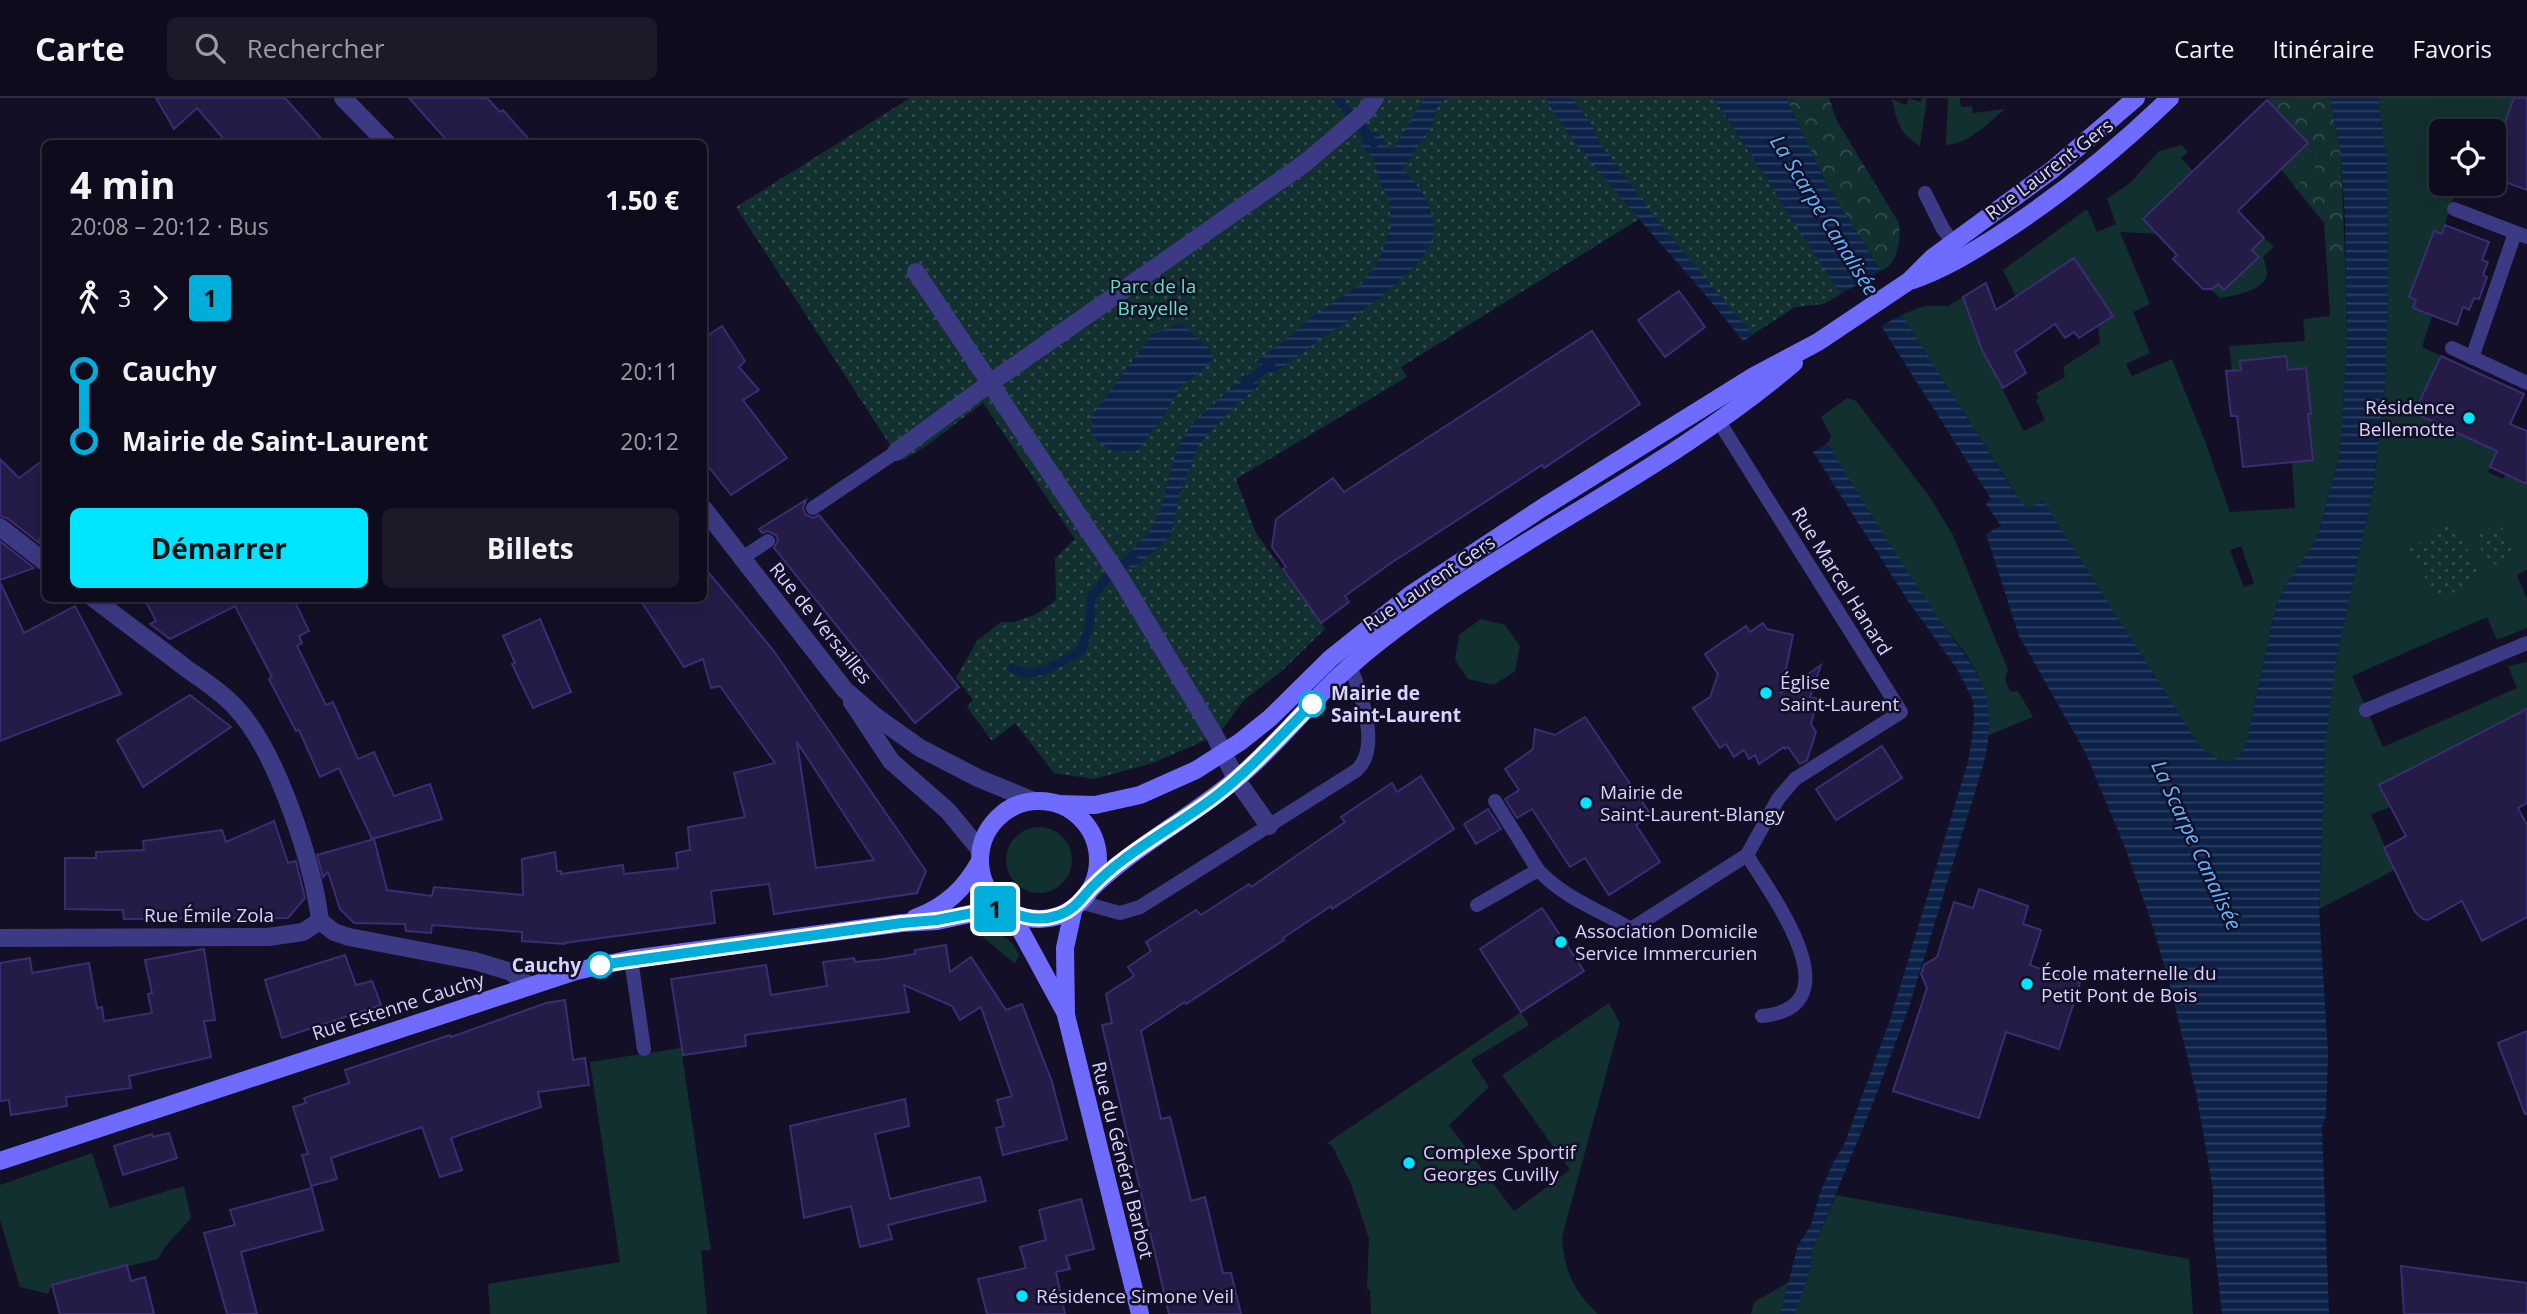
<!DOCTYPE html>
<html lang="fr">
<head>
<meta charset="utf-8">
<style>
	:root { --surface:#0e0b1c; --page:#1c1929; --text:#f1f3f6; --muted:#9b9ba3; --line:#2e2b3b; --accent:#00e5ff }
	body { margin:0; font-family:"Open Sans",sans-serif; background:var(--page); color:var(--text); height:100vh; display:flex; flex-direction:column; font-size:26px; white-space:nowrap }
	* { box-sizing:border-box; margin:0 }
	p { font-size:23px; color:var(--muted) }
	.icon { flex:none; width:38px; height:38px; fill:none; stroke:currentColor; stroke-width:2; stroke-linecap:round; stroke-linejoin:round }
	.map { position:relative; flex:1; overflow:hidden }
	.sheet { position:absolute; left:42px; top:42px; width:665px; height:462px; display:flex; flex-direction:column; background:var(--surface); border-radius:10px; box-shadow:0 7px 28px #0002,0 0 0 2px var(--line) }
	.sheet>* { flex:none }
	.badge { padding:0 14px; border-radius:5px; font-size:24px; line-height:46px }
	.controls { position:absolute; left:2429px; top:21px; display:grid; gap:14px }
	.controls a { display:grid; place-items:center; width:77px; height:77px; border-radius:10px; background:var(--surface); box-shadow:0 7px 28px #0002,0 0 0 2px var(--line); font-size:35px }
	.map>.badge { position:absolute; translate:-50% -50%; box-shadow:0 0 0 4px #fff }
	.legs { display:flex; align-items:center; gap:10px; height:77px; padding:0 28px; font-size:23px }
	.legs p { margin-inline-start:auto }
	.headline { display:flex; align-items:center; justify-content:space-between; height:119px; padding:0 28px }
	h1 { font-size:38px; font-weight:700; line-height:52px }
	.button { display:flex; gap:14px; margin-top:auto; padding:14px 28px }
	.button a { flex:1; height:80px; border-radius:10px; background:var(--accent); color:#111; font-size:28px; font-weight:700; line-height:80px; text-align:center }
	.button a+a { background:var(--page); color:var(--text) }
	ul { padding:0 28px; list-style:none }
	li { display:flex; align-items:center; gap:24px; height:70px; font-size:26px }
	li i { display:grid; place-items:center; width:10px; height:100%; margin:0 9px; background:currentColor }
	li i::after { content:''; width:18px; height:18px; margin:-9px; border:5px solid; border-radius:50%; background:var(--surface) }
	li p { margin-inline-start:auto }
	li:first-child i { background:linear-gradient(#0000 50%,currentColor 0) }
	li:last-child i { background:linear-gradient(currentColor 50%,#0000 0) }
	header { display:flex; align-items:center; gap:42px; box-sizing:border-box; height:98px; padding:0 35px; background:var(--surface); border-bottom:2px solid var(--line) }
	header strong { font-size:33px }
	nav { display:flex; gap:38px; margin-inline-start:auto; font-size:24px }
	.search { width:490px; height:63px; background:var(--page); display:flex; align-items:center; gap:18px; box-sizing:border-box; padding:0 24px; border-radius:10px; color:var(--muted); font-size:26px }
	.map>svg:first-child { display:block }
</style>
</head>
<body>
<header>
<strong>Carte</strong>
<div class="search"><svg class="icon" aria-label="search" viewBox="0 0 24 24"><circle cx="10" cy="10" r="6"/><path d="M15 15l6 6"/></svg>Rechercher</div>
<nav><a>Carte</a><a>Itinéraire</a><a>Favoris</a></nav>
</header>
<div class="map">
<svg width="2527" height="1216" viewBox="0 0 2527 1216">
	<defs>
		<pattern id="forest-crowns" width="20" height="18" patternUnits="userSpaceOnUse" patternTransform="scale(1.75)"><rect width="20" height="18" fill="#12302f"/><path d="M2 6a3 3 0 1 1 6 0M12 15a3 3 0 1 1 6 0" fill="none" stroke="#344d4e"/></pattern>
		<pattern id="park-dots" width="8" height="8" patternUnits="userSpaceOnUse" patternTransform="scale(1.75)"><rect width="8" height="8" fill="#12302f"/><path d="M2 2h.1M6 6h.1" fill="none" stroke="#344d4e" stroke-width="1.8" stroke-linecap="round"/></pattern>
		<pattern id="water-rules" width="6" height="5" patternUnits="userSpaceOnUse" patternTransform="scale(1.75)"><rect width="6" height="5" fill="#0c2248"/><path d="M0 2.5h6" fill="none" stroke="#2f4163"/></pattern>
	</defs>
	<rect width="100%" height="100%" fill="#130f26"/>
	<g fill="#12302f" fill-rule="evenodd">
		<path d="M1909,0L1920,4L1922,0H1927L1920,48C1899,35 1897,24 1892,1L1906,7Z"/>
		<path d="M1948,0H1960L1961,9L1972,8L1973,15L2005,11C1987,26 1970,45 1946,47Z"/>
		<polygon points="2378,0 2520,0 2507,20 2494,54 2494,33 2441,33 2441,86 2458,86 2442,136 2434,133 2409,199 2416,202 2414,210 2432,218 2422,249 2441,258 2497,353 2488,374 2503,381 2506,376 2527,386 2527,472 2517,477 2527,501 2527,530 2497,542 2487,519 2352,578 2383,649 2517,590 2508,568 2527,564 2527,611 2379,687 2391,709 2371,716 2395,772 2319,811 2325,649 2329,609 2336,563 2373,391 2385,289 2388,193 2387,64"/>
		<polygon points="2308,45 2312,52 2315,72 2295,89 2281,71"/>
		<path d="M2182,47L2188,54L2181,60L2193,73L2143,121L2157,136L2120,134L2150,206L2133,214L2150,255L2126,266L2132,278L2172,261L2205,343L2230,414L2295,410L2292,364L2312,362L2308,316H2311L2306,271L2288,272L2286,258L2241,263V271L2232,272L2229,248L2305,243L2303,221L2330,218L2326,155L2345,163L2347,244L2340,356L2317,440L2284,490L2275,511L2246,647C2233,674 2216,663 2199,647L2042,402L2030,411L2024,409L1901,217L1924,208H1948L1963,199L1982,252L2024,333L2045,322L2036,302L2039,300L2036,295L2065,279L2063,269L2100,245C2096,229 2100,224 2111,214L2074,160L2016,199L2003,172L2087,111L2097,134L2116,126L2107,101L2130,85L2159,53ZM2241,448L2254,485L2244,489L2230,452Z"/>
		<path d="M2264,140L2274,148L2263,159C2264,163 2267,170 2267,175C2266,193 2233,198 2220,200L2211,192L2218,185L2225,192L2258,159L2252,152Z"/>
		<path d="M1847,300L1856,303L1929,398L1953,437L2008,572C2003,581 2006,585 2011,594L2018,593L2033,619L1989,637C1989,614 1986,596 1977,575C1968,555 1943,529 1930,509C1895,456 1860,402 1828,345L1831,338L1821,319Z"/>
		<polygon points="1481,521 1505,527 1520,548 1515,573 1494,587 1468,581 1455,562 1459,537"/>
		<circle cx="1039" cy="762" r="33"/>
		<path d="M976,833C996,833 1010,837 1019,857L1015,866Z"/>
		<path d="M1609,905L1620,925L1562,1139C1565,1174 1572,1191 1598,1216H1371L1370,1192L1367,1191L1369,1141L1351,1086L1332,1048L1327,1045L1521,914L1529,927L1471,962L1489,989L1449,1027L1514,1113L1570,1072L1502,977Z"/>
		<polygon points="681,950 711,1152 701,1152 707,1216 490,1216 488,1186 620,1164 590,964"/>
		<polygon points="92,1055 110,1110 184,1088 191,1120 165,1149 158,1161 52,1187 48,1196 20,1189 0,1122 0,1087"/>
		<polygon points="1836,1097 2189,1161 2193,1216 1751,1216 1754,1204 1810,1172 1812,1153"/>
	</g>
	<g fill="url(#forest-crowns)">
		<path d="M1786,0H1829L1837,23L1899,125C1901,143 1898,165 1881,173L1826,85Z"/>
		<polygon points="2269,0 2330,0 2341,56 2345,163 2326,155 2324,125 2295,89 2315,72 2312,52 2308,45 2267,2"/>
	</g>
	<g fill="url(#park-dots)">
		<polygon points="910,0 1714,0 1841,196 1824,206 1795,209 1743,243 1697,185 1639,121 1401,269 1407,279 1236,381 1256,435 1325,531 1284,571 1243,603 1222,632 1215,638 1153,665 1094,681 1054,675 1015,625 992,643 967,609 973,602 956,580 977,543 1001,524 1014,524 1035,517 1056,502 1055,460 1075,441 983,305 926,348 903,362 890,347 736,109"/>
		<polygon points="2451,425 2483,476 2440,503 2408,452"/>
		<polygon points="2499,425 2517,454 2491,469 2474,440"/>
	</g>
	<g fill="url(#water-rules)">
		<path d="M1425,0H1445L1436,11L1432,27L1403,71C1418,85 1438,115 1433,137C1427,173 1348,222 1319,242C1302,254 1288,267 1270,277L1256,263L1282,245L1314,217L1360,187L1379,163L1391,128L1389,99L1381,87L1373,60L1360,46L1368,35L1377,34L1392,53Z"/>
		<path d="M1545,0H1572L1592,27L1601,46L1660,126L1753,237L1743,243C1699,186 1648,134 1603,78C1582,53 1561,28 1545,0Z"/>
		<path d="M1714,0H1786L1826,85L1881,173L1876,176L2010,388L2025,409L2030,411L2042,401L2199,647C2216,663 2233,674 2246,647L2275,511L2284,490L2317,440L2340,356L2347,244L2345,123L2341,56L2330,0H2378L2387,64L2388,193L2385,289L2373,391L2336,563L2325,649L2319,811L2328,955L2326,1018L2322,1029L2329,1216H2222L2213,1133V1092L2196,994L2169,884L2151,823L2126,752L2085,654L2019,538L1986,436L2001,428L1986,406L1991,401L1881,228L1852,190L1841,196Z"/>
		<path d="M1181,225L1210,251L1214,263L1180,289L1164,318L1137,353C1117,356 1107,352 1092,338L1091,319L1151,237Z"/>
		<polygon points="1247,275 1260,287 1238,305 1199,346 1180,396 1171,438 1133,472 1123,461 1149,434 1160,413 1176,353 1191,327"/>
		<path d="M1828,345C1863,406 1901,463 1939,521C1955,546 1978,568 1986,598C1992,622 1989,648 1982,671L1909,909L1870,1013L1812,1153L1810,1172L1795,1216H1780L1798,1147L1811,1127L1820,1095L1834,1063L1844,1047L1890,922L1969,660L1974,623L1973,602L1957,571L1908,503L1813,354Z"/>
	</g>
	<polygon fill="#130f26" points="1884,171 1880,177 1904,215 1878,230 1851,194 1842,200 1838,198"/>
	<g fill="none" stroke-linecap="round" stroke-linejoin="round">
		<g stroke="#0c2248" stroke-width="9">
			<polyline points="1337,0 1374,45"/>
			<polyline points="1244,287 1271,265"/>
			<polyline points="1012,570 1025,576 1047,571 1081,553 1090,525 1091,500 1105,482 1133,458"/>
		</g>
	</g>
	<g fill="#241b47" stroke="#3b2d73" stroke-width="2" fill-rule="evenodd">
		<polygon points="156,0 285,0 326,46 228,46 197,10 174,31"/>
		<polygon points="409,0 487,0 500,14 503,12 533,46 450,46"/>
		<polygon points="2514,0 2527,0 2527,92 2494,80 2494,54"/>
		<polygon points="2267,2 2308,45 2238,113 2264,140 2252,152 2259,159 2224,192 2218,186 2212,191 2203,191 2173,161 2177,157 2143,121"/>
		<polygon points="2445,127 2489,144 2482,162 2488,164 2483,177 2487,179 2479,201 2474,200 2469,212 2463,209 2457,227 2413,210 2416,202 2409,199 2434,133 2442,136"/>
		<polygon points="2074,160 2113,218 2079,240 2074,234 2065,240 2055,226 2015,254 2026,275 2003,290 1982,252 1963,199 1986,185 1996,212"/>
		<polygon points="1679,193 1705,229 1665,259 1638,222"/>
		<polygon points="722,228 745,263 739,269 759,292 743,302 787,360 731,397 704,363 704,240"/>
		<polygon points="1592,233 1640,306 1544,370 1542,367 1391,465 1345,498 1349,504 1321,525 1283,471 1286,469 1272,449 1276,421 1333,380 1344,394"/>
		<polygon points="2286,258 2288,272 2306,270 2311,316 2308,316 2313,362 2243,369 2237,318 2231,318 2226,273 2241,272 2240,263"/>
		<polygon points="2441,258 2524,296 2510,326 2527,333 2527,386 2490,369 2497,353 2414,315"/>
		<polygon points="46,360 46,446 39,441 43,448 7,420 0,418 0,361 19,380"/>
		<polygon points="806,402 803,410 805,416 813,420 819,417 959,589 915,625 774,450 778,443 776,437 768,433 762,435 759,431"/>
		<polygon points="0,443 34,470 0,482"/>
		<path d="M704,469L773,552L926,773L917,795L774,816L769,786L711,793L715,825L564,845V846L522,843V834L432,827L431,835L406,833L405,826L354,825L340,811L328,774L323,779L317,757L374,741L387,792L432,798L434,789L523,797L522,761L555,754L557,773H561V776L623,767L624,776L678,770L676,755L690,752L688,729L745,719L734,675L775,665L720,588L711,590L703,561L684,569L639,500H704ZM797,644L874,762L816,770Z"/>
		<polygon points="0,484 24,535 75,508 121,596 0,643"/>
		<polygon points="144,500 293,500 309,533 299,538 302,545 297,548 326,607 333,604 358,661 374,654 394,698 430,686 442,721 372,741 339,670 320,679 299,632 296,633 269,581 272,579 235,508 170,541 150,526 156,523"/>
		<polygon points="540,521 571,594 533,610 512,566 515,565 503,538"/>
		<polygon points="1763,525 1767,531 1793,537 1781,595 1821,567 1810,599 1818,601 1811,626 1816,634 1807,662 1800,666 1788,649 1785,651 1784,649 1759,666 1755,657 1749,661 1744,652 1734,659 1726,646 1720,650 1693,610 1710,599 1718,576 1705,556 1746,528 1750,534"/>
		<polygon points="190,597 231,629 143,689 117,642"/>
		<polygon points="2527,611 2527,705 2518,710 2527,727 2527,819 2482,843 2462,803 2428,822 2423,821 2415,814 2384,750 2406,738 2379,687"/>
		<polygon points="1585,619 1651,717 1636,727 1660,764 1609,797 1585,760 1570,769 1532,711 1517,720 1505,701 1519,692 1505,671 1533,651 1535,631 1555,637"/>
		<polygon points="1882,648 1902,680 1836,722 1816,691"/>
		<polygon points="1421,678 1454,731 1332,811 1331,808 1283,840 1284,842 1186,906 1185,904 1141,933 1161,1021 1170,1019 1191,1103 1205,1099 1223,1175 1231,1175 1241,1216 1169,1216 1102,927 1112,925 1106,896 1134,878 1128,869 1151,853 1146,844 1196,812 1201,817 1249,786 1251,789 1345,724 1341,719 1392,685 1397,694"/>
		<polygon points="1488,711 1501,731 1476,746 1464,726"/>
		<polygon points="274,723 288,765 296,763 305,800 288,820 124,821 123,812 65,811 65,760 96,760 96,754 144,752 143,743 222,732 226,744"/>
		<polygon points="1979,791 2028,808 2023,826 2041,832 2030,867 2080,885 2059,951 2006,934 1979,1020 1893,993 1927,890 1921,876 1923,871 1924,867 1937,859 1954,804 1973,810"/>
		<polygon points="1542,810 1584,873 1521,914 1480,851"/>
		<polygon points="946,847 950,874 971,859 1006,912 1022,906 1052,984 1067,1041 1003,1057 996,1030 1004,1028 997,1002 1012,998 981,909 960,922 952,908 904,887 909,914 745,937 746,948 683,957 671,881 766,867 771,897 827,888 823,864 854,860 855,864 884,861 915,856 915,852"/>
		<polygon points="204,851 215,922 204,923 211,959 129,978 131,990 66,999 67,1008 11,1017 9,1002 0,1003 0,865 30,860 32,875 89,865 97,910 102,909 104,923 152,915 148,896 152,895 145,862"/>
		<polygon points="345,857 356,887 372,883 381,907 282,940 265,882"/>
		<polygon points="565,902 573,962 585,960 589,987 538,994 541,1009 451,1040 462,1072 440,1079 422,1029 331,1060 337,1081 311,1088 302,1057 308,1056 293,1009 306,1005 304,1000 349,985 345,972 450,937 451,939 546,905"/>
		<polygon points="2527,933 2527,1016 2525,1016 2498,945"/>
		<polygon points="905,1001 909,1028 875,1036 890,1101 980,1079 986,1103 888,1127 892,1141 860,1149 851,1108 804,1120 790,1028"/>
		<polygon points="169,1035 177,1060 123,1077 114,1048 152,1036 153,1039"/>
		<polygon points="312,1090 323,1132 241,1154 257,1216 227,1216 204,1135 235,1127 230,1112"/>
		<polygon points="1081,1101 1094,1151 1066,1158 1070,1171 1056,1174 1065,1216 987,1216 978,1181 1026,1170 1020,1149 1046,1142 1039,1112"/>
		<polygon points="127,1167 131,1183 145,1179 154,1216 60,1216 52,1187"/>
		<polygon points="2401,1168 2527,1185 2527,1216 2404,1216"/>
	</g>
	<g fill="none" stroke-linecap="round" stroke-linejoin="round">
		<g stroke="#3d3a85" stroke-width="14">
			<polyline points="1925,95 1943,131 1953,144"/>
			<polyline points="2454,111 2527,139"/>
			<polyline points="2452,250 2527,285"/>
			<polyline points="2472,260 2515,135"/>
			<polyline points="813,410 896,354"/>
			<polyline points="742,460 768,443"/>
			<polyline points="2366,612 2527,545"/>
			<polyline points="1495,703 1538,772"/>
			<path d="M1747,757C1770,795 1857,909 1762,918"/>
			<path d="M1080,804L1120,815L1140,809L1357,672C1381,649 1361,595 1350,568"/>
			<path d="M1477,807L1538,772C1567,802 1596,810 1631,831L1747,757L1778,701L1795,681L1901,614L1718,322"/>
			<polyline points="631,861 644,951"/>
		</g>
		<g stroke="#3d3a85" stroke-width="18">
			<polyline points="916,174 1121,481 1215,638 1236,681 1269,728"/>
			<polyline points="896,354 990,285 1305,65 1365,14 1375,0"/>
		</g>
		<g stroke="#3d3a85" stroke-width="18">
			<polyline points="0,429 46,465"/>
			<path d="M93,500C124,524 156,547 187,571C204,583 223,595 237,611C277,654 313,765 320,823"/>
			<polyline points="320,823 334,834 349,839 475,863 511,874 528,887"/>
			<polyline points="0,840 268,839 303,834 320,823"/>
		</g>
		<g stroke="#3d3a85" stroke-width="18">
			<polyline points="343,0 388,46"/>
			<polyline points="704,411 845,592 875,618 920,650 978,680 1034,703"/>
			<polyline points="852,604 891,663 948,713 981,753"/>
		</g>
		<g stroke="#6f6bff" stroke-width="18">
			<path d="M1913,182C1942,172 1967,157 1994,140C2057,100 2116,52 2170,0"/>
			<circle cx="1039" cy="762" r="59"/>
			<polyline points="1058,706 1095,707 1140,697 1196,672 1240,644 1270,620 1331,560 1410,497 1542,410 1754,278 1818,244 1909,183 1932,160 2052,72 2136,0"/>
			<path d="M1090,792C1135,747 1193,719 1241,677C1276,648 1304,611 1338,579C1370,549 1405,523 1442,498C1558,420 1687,356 1794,265"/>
			<polyline points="1074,809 1065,850 1066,917 1140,1216"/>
			<polyline points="1010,813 1065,914"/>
			<path d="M915,820C946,809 965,790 980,763"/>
			<polyline points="0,1063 576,873 631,861 902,825 937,823 1003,809"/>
		</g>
	</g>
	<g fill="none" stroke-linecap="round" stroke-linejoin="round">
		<defs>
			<path id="line-1" d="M600,867L902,825L937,822L1003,809C1020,820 1039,824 1059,817C1074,812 1081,801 1091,790C1101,780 1112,770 1123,762C1153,739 1186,721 1216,698C1251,671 1280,638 1312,606"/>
		</defs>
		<use href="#line-1" stroke="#fff" stroke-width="16"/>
		<use href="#line-1" stroke="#00aedc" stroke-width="10"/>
	</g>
	<g fill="#00e5ff" stroke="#130f26" stroke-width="2.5">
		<circle cx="2469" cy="320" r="7"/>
		<circle cx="1766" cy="595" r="7"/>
		<circle cx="1586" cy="705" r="7"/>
		<circle cx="1561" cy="844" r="7"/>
		<circle cx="2027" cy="886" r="7"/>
		<circle cx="1409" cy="1065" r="7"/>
		<circle cx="1022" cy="1198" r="7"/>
	</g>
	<g fill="#fff" stroke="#00aedc" stroke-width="3.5">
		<circle cx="1312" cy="606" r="12"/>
		<circle cx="600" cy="867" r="12"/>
	</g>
	<g text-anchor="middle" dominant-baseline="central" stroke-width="5" stroke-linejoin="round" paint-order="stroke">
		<g font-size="19" fill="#d9d4ff" stroke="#130f26">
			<text transform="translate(2049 71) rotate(-37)">Rue Laurent Gers</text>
			<text transform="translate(1842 483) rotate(58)">Rue Marcel Hanard</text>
			<text transform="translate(1429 485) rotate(-34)">Rue Laurent Gers</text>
			<text transform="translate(821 525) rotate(51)">Rue de Versailles</text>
			<text x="209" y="817">Rue Émile Zola</text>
			<text transform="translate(398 908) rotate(-18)">Rue Estenne Cauchy</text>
			<text transform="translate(1123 1062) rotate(76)">Rue du Général Barbot</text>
		</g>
		<g font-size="19" fill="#5fe0c0" stroke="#130f26">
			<text x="1153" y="188">Parc de la<tspan x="1153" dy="22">Brayelle</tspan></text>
		</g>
		<g font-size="19" fill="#d9d4ff" stroke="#130f26" text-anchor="start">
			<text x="2455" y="309" text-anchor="end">Résidence<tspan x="2455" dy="22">Bellemotte</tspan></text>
			<text x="1780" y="584">Église<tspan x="1780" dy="22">Saint-Laurent</tspan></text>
			<text x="1600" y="694">Mairie de<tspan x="1600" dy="22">Saint-Laurent-Blangy</tspan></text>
			<text x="1575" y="833">Association Domicile<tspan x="1575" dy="22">Service Immercurien</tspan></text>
			<text x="2041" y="875">École maternelle du<tspan x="2041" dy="22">Petit Pont de Bois</tspan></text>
			<text x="1423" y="1054">Complexe Sportif<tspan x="1423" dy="22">Georges Cuvilly</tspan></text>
			<text x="1036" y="1198">Résidence Simone Veil</text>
		</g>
		<g font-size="19" font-weight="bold" fill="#d9d4ff" stroke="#130f26" text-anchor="start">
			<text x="1331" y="595">Mairie de<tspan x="1331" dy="22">Saint-Laurent</tspan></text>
			<text x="581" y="867" text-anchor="end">Cauchy</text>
		</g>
		<g font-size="21" font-style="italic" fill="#62b6ff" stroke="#130f26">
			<text transform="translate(1825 117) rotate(58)">La Scarpe Canalisée</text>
			<text transform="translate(2197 747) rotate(65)">La Scarpe Canalisée</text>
		</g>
	</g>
</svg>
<div class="controls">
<a><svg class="icon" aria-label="locate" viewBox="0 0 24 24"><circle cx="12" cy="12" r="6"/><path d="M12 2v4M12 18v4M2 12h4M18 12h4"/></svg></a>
</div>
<b class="badge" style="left:995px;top:811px;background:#00aedc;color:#111">1</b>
<section class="sheet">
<div class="headline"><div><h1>4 min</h1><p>20:08 – 20:12 · Bus</p></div><b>1.50 €</b></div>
<div class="legs"><svg class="icon" aria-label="walk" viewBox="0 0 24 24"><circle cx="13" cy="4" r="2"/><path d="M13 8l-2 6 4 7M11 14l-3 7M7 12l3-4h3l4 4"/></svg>3<svg class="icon" aria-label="forward" viewBox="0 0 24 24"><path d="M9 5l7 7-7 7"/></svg><b class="badge" style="background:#00aedc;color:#111">1</b></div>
<ul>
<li><i style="color:#00aedc"></i><b>Cauchy</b><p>20:11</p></li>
<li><i style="color:#00aedc"></i><b>Mairie de Saint-Laurent</b><p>20:12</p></li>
</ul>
<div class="button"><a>Démarrer</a><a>Billets</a></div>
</section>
</div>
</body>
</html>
